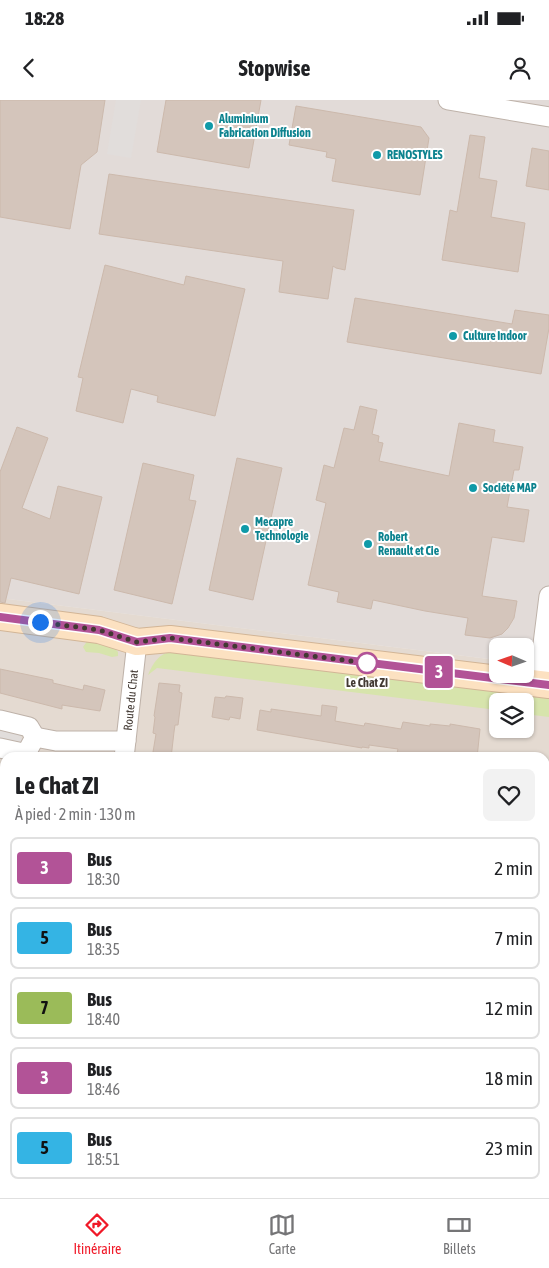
<!DOCTYPE html>
<html lang="fr">
<head>
<meta charset="utf-8">
<style>
	:root { --surface:#fff; --page:#f2f2f2; --text:#202124; --muted:#757577; --line:#e0e0e0; --accent:#f01928 }
	body { margin:0; font-family:"Asap Condensed",sans-serif; background:var(--page); color:var(--text); height:100vh; display:flex; flex-direction:column; font-size:19px; white-space:nowrap }
	* { box-sizing:border-box; margin:0 }
	p { font-size:16px; color:var(--muted) }
	.icon { flex:none; width:28px; height:28px; fill:none; stroke:currentColor; stroke-width:2; stroke-linecap:round; stroke-linejoin:round }
	.map { position:relative; flex:1; overflow:hidden }
	.panel { position:absolute; left:0px; top:652px; width:550px; height:446px; display:flex; flex-direction:column; background:var(--surface); border-radius:15px 15px 0 0; box-shadow:0 1px 4px #0004 }
	.panel>* { flex:none }
	.badge { padding:0 10px; border-radius:4px; font-size:18px; line-height:32px }
	.needle { width:32px; rotate:272deg }
	.controls { position:absolute; left:489px; top:538px; display:grid; gap:10px }
	.controls a { display:grid; place-items:center; width:45px; height:45px; border-radius:8px; background:var(--surface); box-shadow:0 1px 4px #0004; font-size:25px }
	.you { position:absolute; width:25px; height:25px; margin:-12px; border:4px solid #fff; border-radius:50%; background:#1a73e8; box-shadow:0 0 0 8px #1a73e833 }
	.map>.badge { position:absolute; translate:-50% -50%; box-shadow:0 0 0 2px #fff }
	.round { display:grid; place-items:center; flex:none; width:52px; height:52px; border-radius:8px; background:var(--page) }
	.overview { display:flex; align-items:center; justify-content:space-between; height:85px; padding:0 15px }
	h1 { font-size:24px; font-weight:700; line-height:38px }
	ul { padding:0; list-style:none }
	li { display:flex; align-items:center; gap:15px; height:62px; margin:0 10px 8px; padding:0 5px; border:2px solid var(--line); border-radius:8px }
	li div { flex:1 }
	li b { display:block; font-size:19px }
	li em { font-style:normal }
	li .badge { min-width:55px; font-weight:700; text-align:center }
	.status { display:flex; justify-content:space-between; align-items:center; height:35px; padding:0 25px; background:var(--surface); direction:ltr }
	.status svg { height:14px; fill:currentColor }
	header { display:flex; justify-content:space-between; align-items:center; height:65px; padding:0 15px; background:var(--surface); font-size:22px; font-weight:700 }
	.dock { display:flex; justify-content:space-around; align-items:center; height:70px; border-top:1px solid var(--line); background:var(--surface); font-size:14px; color:var(--muted) }
	.dock a { display:grid; justify-items:center; gap:2px }
	.dock .on { color:var(--accent) }
	.map>svg:first-child { display:block }
</style>
</head>
<body>
<div class="status"><b>18:28</b><svg viewBox="0 0 49 12"><path d="M0 12V9h3v3zM5 12V6h3v6zM10 12V3h3v9zM15 12V0h3v12zM26 1h20v11H26zM47 4h2v5h-2z"/></svg></div>
<header><svg class="icon" aria-label="back" viewBox="0 0 24 24"><path d="M15 5l-7 7 7 7"/></svg>Stopwise<svg class="icon" aria-label="person" viewBox="0 0 24 24"><circle cx="12" cy="8" r="4"/><path d="M4 21q1-7 8-7t8 7"/></svg></header>
<div class="map">
<svg width="549" height="1098" viewBox="0 0 549 1098">
	<rect width="100%" height="100%" fill="#f0e9e2"/>
	<path fill="#e4dad1" fill-rule="evenodd" d="M0,498L497,560L498,574H525V562L549,565V1098H0ZM498,601H525V629H498ZM5,658H545V1094H5Z"/>
	<polygon fill="#e2dbd8" points="0,0 549,0 549,565 525,562 525,546 498,546 497,560 0,498"/>
	<g fill="#d7e4ac">
		<polygon points="88,540 113,546 118,552 118,556 112,557 99,553 86,552 83,547"/>
		<path d="M172,552L549,598V617L525,614V601H498L497,610L157,568L148,575C153,563 159,553 172,552Z"/>
	</g>
	<g fill="#e1dddb">
		<polygon points="116,0 141,0 131,58 107,54"/>
		<polygon points="0,620 25,632 20,635 23,641 9,650 0,648"/>
	</g>
	<g fill="#d4c5bb" stroke="#ccb9ac">
		<polygon points="0,0 105,0 97,52 81,65 70,129 0,117"/>
		<polygon points="166,0 261,0 249,68 157,52"/>
		<polygon points="296,6 421,27 429,38 420,95 332,81 336,59 326,57 327,52 289,45"/>
		<polygon points="470,35 485,37 479,78 497,81 491,117 525,123 518,172 442,160 450,110 457,112"/>
		<polygon points="532,48 549,51 549,90 526,86"/>
		<polygon points="109,74 354,110 345,170 336,168 333,166 328,199 279,192 283,161 99,134"/>
		<polygon points="105,165 184,185 186,176 245,189 215,316 157,302 158,296 131,289 123,323 76,311 83,278 78,277"/>
		<polygon points="355,198 512,224 515,210 549,215 549,228 541,274 347,242"/>
		<polygon points="360,306 377,310 372,334 379,336 378,342 383,343 379,361 449,376 459,323 495,330 493,342 523,347 519,370 514,370 507,407 529,410 524,442 492,437 482,496 517,501 514,518 508,528 502,534 490,538 465,535 468,518 425,511 373,500 371,509 337,502 339,492 308,485 326,403 316,400 324,365 334,368 344,328 354,330"/>
		<polygon points="17,327 48,338 22,408 50,419 58,386 102,397 79,494 11,478 5,503 0,502 0,372"/>
		<polygon points="237,358 282,368 253,500 209,490"/>
		<polygon points="143,363 194,375 189,400 196,401 172,504 114,490"/>
		<polygon points="0,569 53,580 53,583 83,590 84,585 105,590 100,611 62,605 62,609 0,593"/>
		<polygon points="159,583 180,585 179,592 182,593 178,625 175,625 174,632 171,658 152,658 156,634 153,633 155,617 154,616"/>
		<polygon points="226,596 243,598 240,619 230,617 229,620 212,617 215,597 225,598"/>
		<polygon points="322,605 337,607 335,621 364,626 365,623 401,629 403,622 430,626 430,624 450,626 450,624 480,629 477,658 453,658 425,653 424,658 397,653 398,649 369,645 369,648 362,647 362,648 257,630 260,610 271,612 271,609 321,616"/>
	</g>
	<g fill="none" stroke-linecap="round" stroke-linejoin="round">
		<defs>
			<g id="street">
				<polyline points="448,0 549,17"/>
				<polyline points="538,584 549,496"/>
				<polyline points="0,620 29,627 35,637 28,650 23,653 0,648"/>
				<polyline points="35,637 56,641 126,641"/>
				<polyline points="124,658 137,542"/>
				<polyline points="0,792 5,792"/>
				<polyline points="545,800 549,803"/>
				<polyline points="0,867 5,867"/>
				<polyline points="99,1098 99,1094"/>
			</g>
			<polyline id="secondary" points="0,517 99,530 137,542 170,539 549,585"/>
		</defs>
		<use href="#street" stroke="#beb2a9" stroke-width="21"/>
		<use href="#secondary" stroke="#d2b596" stroke-width="28"/>
		<use href="#street" stroke="#fff" stroke-width="19"/>
		<use href="#secondary" stroke="#fce1c1" stroke-width="26"/>
	</g>
	<g fill="none" stroke-linecap="round" stroke-linejoin="round">
		<defs>
			<polyline id="line" points="0,517 99,530 137,542 170,538 549,585"/>
		</defs>
		<use href="#line" stroke="#fff" stroke-width="11"/>
		<use href="#line" stroke="#b25397" stroke-width="8"/>
		<polyline stroke="#423933" stroke-width="5" stroke-dasharray="0 9" points="40,522 99,530 137,542 170,538 367,563"/>
	</g>
	<g fill="#0f9aa8" stroke="#fff" stroke-width="2">
		<circle cx="209" cy="26" r="5"/>
		<circle cx="377" cy="55" r="5"/>
		<circle cx="453" cy="236" r="5"/>
		<circle cx="473" cy="388" r="5"/>
		<circle cx="245" cy="429" r="5"/>
		<circle cx="368" cy="444" r="5"/>
	</g>
	<circle fill="#fff" stroke="#b25397" stroke-width="2.5" cx="367" cy="563" r="10"/>
	<g text-anchor="middle" dominant-baseline="central" stroke-width="4" stroke-linejoin="round" paint-order="stroke">
		<g font-size="12" font-weight="bold" fill="#0d838f" stroke="#fff" text-anchor="start">
			<text x="219" y="19">Aluminium<tspan x="219" dy="14">Fabrication Diffusion</tspan></text>
			<text x="387" y="55">RENOSTYLES</text>
			<text x="463" y="236">Culture Indoor</text>
			<text x="483" y="388">Société MAP</text>
			<text x="255" y="422">Mecapre<tspan x="255" dy="14">Technologie</tspan></text>
			<text x="378" y="437">Robert<tspan x="378" dy="14">Renault et Cie</tspan></text>
		</g>
		<g font-size="12" font-weight="bold" fill="#423933" stroke="#fff">
			<text x="367" y="583">Le Chat ZI</text>
		</g>
		<g font-size="12" fill="#423933" stroke="#fff">
			<text transform="translate(131 600) rotate(-84)">Route du Chat</text>
		</g>
	</g>
</svg>
<div class="controls">
<a><svg class="needle" viewBox="-14 -14 28 28"><path d="M0-13l5 13h-10z" fill="#e53935"/><path d="M0 13l5-13h-10z" fill="#757577"/></svg></a>
<a><svg class="icon" aria-label="layers" viewBox="0 0 24 24"><path d="M12 4l9 5-9 5-9-5zM3 14l9 5 9-5"/></svg></a>
</div>
<div class="you" style="left:40px;top:522px"></div>
<b class="badge" style="left:439px;top:572px;background:#b25397;color:#fff">3</b>
<section class="panel">
<div class="overview"><div><h1>Le Chat ZI</h1><p>À pied · 2 min · 130 m</p></div><a class="round"><svg class="icon" aria-label="heart" viewBox="0 0 24 24"><path d="M12 20l-8-8c-3-5 5-10 8-4 3-6 11-1 8 4z"/></svg></a></div>
<ul>
<li><span class="badge" style="background:#b25397;color:#fff">3</span><div><b>Bus</b><p>18:30</p></div><em>2 min</em></li>
<li><span class="badge" style="background:#34b4e4;color:#111">5</span><div><b>Bus</b><p>18:35</p></div><em>7 min</em></li>
<li><span class="badge" style="background:#9bbb59;color:#111">7</span><div><b>Bus</b><p>18:40</p></div><em>12 min</em></li>
<li><span class="badge" style="background:#b25397;color:#fff">3</span><div><b>Bus</b><p>18:46</p></div><em>18 min</em></li>
<li><span class="badge" style="background:#34b4e4;color:#111">5</span><div><b>Bus</b><p>18:51</p></div><em>23 min</em></li>
</ul>
</section>
</div>
<nav class="dock">
<a class="on"><svg class="icon" aria-label="directions" viewBox="0 0 24 24"><path d="M12 3l9 9-9 9-9-9zM9 14v-3h6M13 9l2 2-2 2"/></svg>Itinéraire</a>
<a><svg class="icon" aria-label="map" viewBox="0 0 24 24"><path d="M3 6l6-2 6 2 6-2v14l-6 2-6-2-6 2zM9 4v14M15 6v14"/></svg>Carte</a>
<a><svg class="icon" aria-label="tickets" viewBox="0 0 24 24"><path d="M3 7h18v10H3zM15 7v10"/></svg>Billets</a>
</nav>
</body>
</html>
